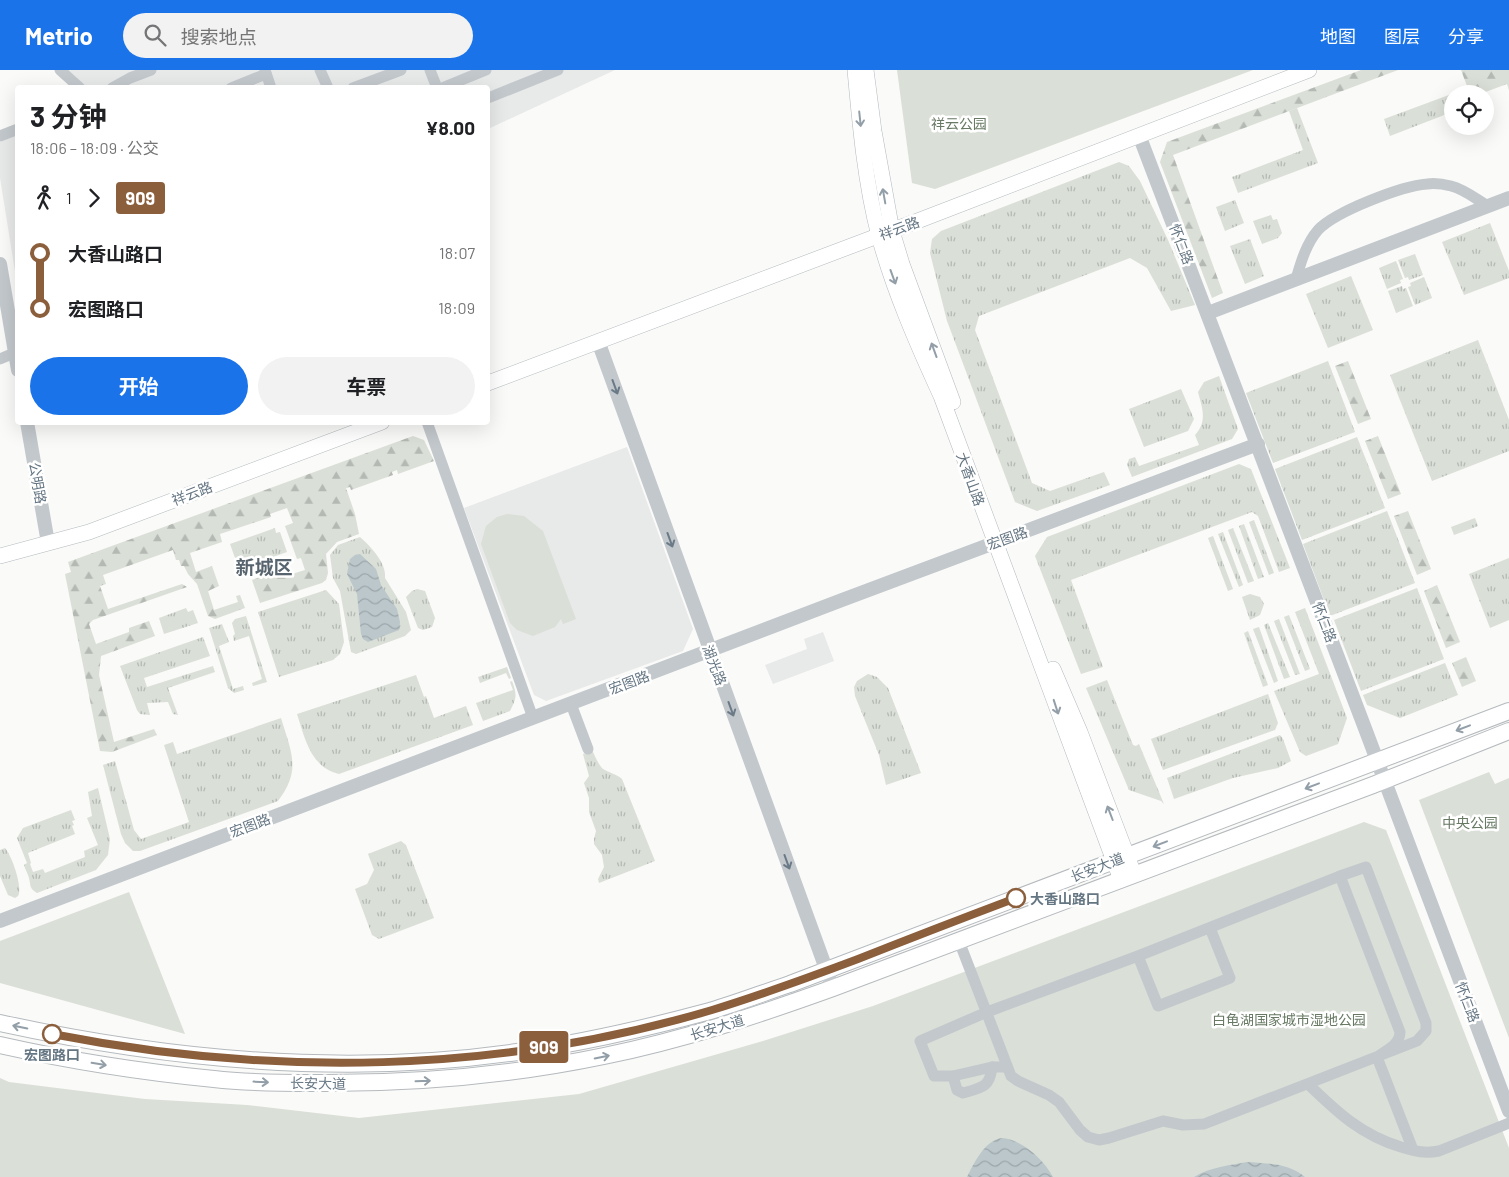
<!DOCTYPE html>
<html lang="zh">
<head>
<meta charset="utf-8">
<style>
	:root { --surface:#fff; --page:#f2f2f2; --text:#202124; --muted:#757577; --accent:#1a73e8 }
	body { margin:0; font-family:Barlow,"Noto Sans SC",sans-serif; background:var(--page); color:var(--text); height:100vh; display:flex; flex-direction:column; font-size:19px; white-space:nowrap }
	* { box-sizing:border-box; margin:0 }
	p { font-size:16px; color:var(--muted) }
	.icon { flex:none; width:28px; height:28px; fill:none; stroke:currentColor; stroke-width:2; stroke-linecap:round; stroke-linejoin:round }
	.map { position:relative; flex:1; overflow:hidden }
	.details { position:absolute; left:15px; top:15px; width:475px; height:340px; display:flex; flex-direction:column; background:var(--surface); border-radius:5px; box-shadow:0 5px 20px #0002 }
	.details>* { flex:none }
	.badge { padding:0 10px; border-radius:4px; font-size:18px; line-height:32px }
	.tools { position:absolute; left:1444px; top:15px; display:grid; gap:10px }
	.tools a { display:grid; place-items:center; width:50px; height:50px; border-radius:50%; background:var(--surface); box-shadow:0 5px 20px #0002; font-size:25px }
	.map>.badge { position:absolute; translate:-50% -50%; box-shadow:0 0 0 2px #fff }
	.legs { display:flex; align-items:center; gap:8px; height:55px; padding:0 15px; font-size:16px }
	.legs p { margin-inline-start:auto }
	.overview { display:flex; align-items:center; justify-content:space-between; height:85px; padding:0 15px }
	h1 { font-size:28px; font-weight:700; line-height:38px }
	.primary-button { display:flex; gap:10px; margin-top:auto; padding:10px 15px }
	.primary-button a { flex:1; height:58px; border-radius:30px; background:var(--accent); color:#fff; font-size:20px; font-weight:700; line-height:58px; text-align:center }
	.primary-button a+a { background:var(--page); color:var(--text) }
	ul { padding:0 15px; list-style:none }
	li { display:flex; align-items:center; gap:18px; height:55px; font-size:19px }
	li i { display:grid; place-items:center; width:8px; height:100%; margin:0 6px; background:currentColor }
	li i::after { content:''; width:12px; height:12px; margin:-6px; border:4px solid; border-radius:50%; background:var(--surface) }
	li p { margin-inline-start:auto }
	li:first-child i { background:linear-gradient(#0000 50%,currentColor 0) }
	li:last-child i { background:linear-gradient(currentColor 50%,#0000 0) }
	header { display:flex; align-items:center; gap:30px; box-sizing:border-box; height:70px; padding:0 25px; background:var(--accent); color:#fff }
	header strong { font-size:24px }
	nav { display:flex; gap:28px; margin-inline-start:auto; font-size:18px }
	.search { width:350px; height:45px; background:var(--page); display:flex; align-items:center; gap:12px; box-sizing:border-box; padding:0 18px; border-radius:28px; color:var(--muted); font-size:19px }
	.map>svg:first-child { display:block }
</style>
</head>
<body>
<header>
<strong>Metrio</strong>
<div class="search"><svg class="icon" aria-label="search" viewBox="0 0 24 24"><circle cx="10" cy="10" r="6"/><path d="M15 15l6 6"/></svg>搜索地点</div>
<nav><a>地图</a><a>图层</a><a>分享</a></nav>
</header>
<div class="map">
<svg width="1509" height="1107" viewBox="0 0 1509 1107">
	<defs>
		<pattern id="grass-tufts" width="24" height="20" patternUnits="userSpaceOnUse" patternTransform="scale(1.25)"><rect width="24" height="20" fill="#dadfd7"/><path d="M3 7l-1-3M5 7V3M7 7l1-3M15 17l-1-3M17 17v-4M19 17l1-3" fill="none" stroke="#b4b9b4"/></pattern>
		<pattern id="forest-firs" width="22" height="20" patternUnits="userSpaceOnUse" patternTransform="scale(1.25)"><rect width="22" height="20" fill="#dadfd7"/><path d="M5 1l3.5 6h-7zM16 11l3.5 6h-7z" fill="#b4b9b4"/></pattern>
		<pattern id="water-waves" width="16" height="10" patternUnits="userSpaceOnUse" patternTransform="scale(1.25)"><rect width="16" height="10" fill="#bbc7cb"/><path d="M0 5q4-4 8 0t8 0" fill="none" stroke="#9ca6aa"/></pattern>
	</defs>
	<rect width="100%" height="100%" fill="#fafaf8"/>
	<g fill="#e8e9e9">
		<polygon points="66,0 615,0 488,59 488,18 85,18"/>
		<polygon points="17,65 17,214 0,108 0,72"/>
		<polygon points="627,377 693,559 683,581 546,631 534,625 464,438"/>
		<polygon points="823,562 834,591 773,614 765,595 807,579 804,569"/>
	</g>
	<g fill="url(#grass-tufts)">
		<polygon points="1457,22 1458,24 1452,24 1452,42 1390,66 1384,49"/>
		<polygon points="1297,38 1318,93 1238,123 1232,107 1303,80 1289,41"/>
		<polygon points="1119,92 1129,96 1140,111 1168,170 1195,235 1171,241 1147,198 1130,188 979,246 975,260 1032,413 1050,421 1104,402 1110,415 1037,441 1015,432 947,251 930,183 932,169 941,161"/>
		<polygon points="1235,130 1244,153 1225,161 1216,137"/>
		<polygon points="1271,145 1273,150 1277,149 1282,163 1278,168 1262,174 1253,151"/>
		<polygon points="1490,153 1509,201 1509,208 1464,225 1442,172"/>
		<polygon points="1250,169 1264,206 1245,214 1230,176"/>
		<polygon points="1415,184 1423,205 1409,210 1408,207 1405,208 1398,190"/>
		<polygon points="1396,191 1403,209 1400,210 1401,213 1387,219 1379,198"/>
		<polygon points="1351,206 1373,260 1328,278 1306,224"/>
		<polygon points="1424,207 1432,228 1415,235 1408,217 1411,216 1410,213"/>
		<polygon points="1402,216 1403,219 1406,218 1413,236 1396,243 1388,221"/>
		<polygon points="1478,270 1509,350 1509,381 1432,411 1390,305"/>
		<polygon points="1328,291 1355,362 1273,393 1246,323"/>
		<path d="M1219,306L1238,359L1232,369L1132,407L1127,395L1129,389L1135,387L1139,396L1199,375L1195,365C1208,351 1202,338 1198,322L1204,312Z"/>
		<polygon points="1181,319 1194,349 1188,361 1144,377 1129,339"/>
		<polygon points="1357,367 1385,438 1302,470 1275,399"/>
		<polygon points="1239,394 1251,399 1290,498 1279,502 1258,446 1252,442 1071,510 1103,597 1081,604 1035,486 1047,467"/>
		<polygon points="1387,441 1415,513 1330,546 1303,474"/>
		<polygon points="1475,448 1478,456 1454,465 1451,457"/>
		<polygon points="1254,450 1274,503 1269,505 1249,452"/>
		<polygon points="1244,454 1264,507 1258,509 1239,456"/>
		<polygon points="275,458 276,463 280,462 287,482 239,499 230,474"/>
		<polygon points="1233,458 1254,511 1248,513 1228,460"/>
		<polygon points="1223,462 1243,515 1239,517 1218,464"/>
		<polygon points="1213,466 1233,519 1228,521 1208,468"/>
		<path d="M360,467C370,476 387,493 385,508L406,542L411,560L405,566L356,584L351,582L340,521L333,508L330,485L338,475Z"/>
		<polygon points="1509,488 1509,550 1490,558 1469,504"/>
		<polygon points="1417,518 1444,589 1361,621 1334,550"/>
		<polygon points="417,519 425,521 435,548 432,557 423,560 418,558 406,527 412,521"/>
		<polygon points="326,520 339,534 344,572 340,584 333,590 279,607 258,542"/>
		<polygon points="1250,524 1260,527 1264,534 1260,545 1250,550 1242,527"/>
		<polygon points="186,538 188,542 193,540 198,553 164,564 159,548"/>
		<polygon points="1305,538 1347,648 1338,674 1306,686 1300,682 1274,621 1319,604 1295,542"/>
		<polygon points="1289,545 1310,599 1305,601 1284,547"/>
		<polygon points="246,546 267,612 253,616 252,613 262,609 249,566 234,571 233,566 235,564 232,553 235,549"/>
		<polygon points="1279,549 1300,604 1295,605 1274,551"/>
		<polygon points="1268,553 1290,607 1284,609 1264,555"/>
		<polygon points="222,554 229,572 219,576 233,619 243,616 244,620 234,623 228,618 209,558"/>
		<polygon points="1259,557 1278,611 1274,613 1253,559"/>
		<polygon points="1248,561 1268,615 1263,617 1244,563"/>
		<polygon points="203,567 210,586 144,608 147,617 213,596 215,602 168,618 178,645 173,644 168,632 147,633 150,645 140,644 137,640 120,596"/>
		<polygon points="1445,593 1458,625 1400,648 1367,635 1363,625"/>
		<polygon points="507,597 511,608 509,609 506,603 480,613 478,607"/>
		<polygon points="868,604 877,607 888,618 921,703 886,715 879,685 855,626 854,617 857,611"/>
		<path d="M416,605L424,627L426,626L434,648L466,636L473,655L339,704C310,697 305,668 297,644Z"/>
		<polygon points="1107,610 1133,675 1136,676 1139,674 1164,734 1161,731 1129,720 1086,618"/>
		<path d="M512,611C517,625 517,627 510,641L483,651L476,633L513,620L510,612Z"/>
		<polygon points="1268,624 1278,653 1275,660 1163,700 1151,669"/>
		<path d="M281,648C291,682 302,700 278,731L140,781H133L125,773L121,764L103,695L115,691L134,760L141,769L189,752L164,675L173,672L177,684Z"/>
		<polygon points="1280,665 1283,669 1291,691 1278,698 1233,708 1174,729 1167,708"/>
		<path d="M592,680C595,686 598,694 603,699C609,703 617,704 622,709L655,791L599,813L598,809L604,797L602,785L594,774V769L596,761L589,742V728L584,713L589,706L583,684Z"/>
		<path d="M98,718L110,769L108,785L96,800L37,823C29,818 31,816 29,808C28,804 25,799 24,795L27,793L17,768L23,758L71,740L75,750L72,751L74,755L72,756L75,764L28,783L31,793L30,794L33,802L43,799L45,803L85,787L84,781L98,775L87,748L92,746L88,722Z"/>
		<polygon points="401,771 406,775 434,848 379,869 372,865 355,819 367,814 374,800 368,784"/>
		<path d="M5,778C12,786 23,818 18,826L15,828L8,825L0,806V780Z"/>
	</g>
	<g fill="url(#forest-firs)">
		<polygon points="1361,0 1398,0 1173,85 1223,223 1212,228 1160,92 1167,72"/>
		<polygon points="1461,0 1509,0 1509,20 1507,14 1480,24 1470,24"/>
		<polygon points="1348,291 1371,349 1358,354 1335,296"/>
		<polygon points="413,366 424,370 434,391 398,404 397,400 392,402 393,405 351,420 350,417 346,418 355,444 359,464 337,472 326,484 328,503 326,510 322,513 260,533 252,510 289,497 292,504 305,500 301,488 297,489 285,456 293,453 287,438 270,444 271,447 220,464 222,472 190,483 196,502 212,496 219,516 208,521 214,540 238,532 236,526 240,525 245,538 215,549 208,546 197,514 188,504 184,496 181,496 179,490 176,490 173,480 103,505 106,514 100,516 108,539 182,514 187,517 93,550 89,554 96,574 129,562 129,558 149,551 155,566 101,586 99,605 114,672 154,659 157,665 112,682 100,681 65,504 71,502 68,492"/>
		<polygon points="1378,366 1401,424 1388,429 1365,371"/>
		<polygon points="1408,441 1431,499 1417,505 1394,446"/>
		<polygon points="1437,515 1460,572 1446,578 1424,521"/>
		<polygon points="1466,587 1476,611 1462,617 1452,593"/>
	</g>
	<g fill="#dadfd7">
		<polygon points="897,0 1253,0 935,119 912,113"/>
		<polygon points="507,444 524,446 543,461 576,549 563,554 561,549 555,557 533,566 517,560 510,553 481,474 486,456 497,447"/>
		<polygon points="1489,702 1495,714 1509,708 1509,968 1419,730"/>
		<polygon points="1364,752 1386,760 1509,1078 1509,1107 0,1107 0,1008 9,1012 145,1029 247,1035 359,1048 579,1024 763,971 873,936"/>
		<polygon points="129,822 185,964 0,913 0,871"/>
	</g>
	<g fill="url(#water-waves)">
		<polygon points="360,484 376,499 381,515 397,539 400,552 399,560 368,572 363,569 361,564 357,524 347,504 350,489 355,485"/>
		<path d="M1002,1068C1023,1070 1043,1089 1053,1107H967C974,1093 985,1070 1002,1068Z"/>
		<path d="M1249,1092C1270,1094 1288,1093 1305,1107H1194C1211,1097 1229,1095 1249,1092Z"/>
	</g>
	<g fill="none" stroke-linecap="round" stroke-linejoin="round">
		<defs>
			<g id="secondary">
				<path d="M855,0C860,55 865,112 879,166C893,219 918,276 941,326L1121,810"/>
				<polyline points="866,0 874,61 892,161 902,194 953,332"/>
				<polyline points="488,313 920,150 1309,0"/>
				<polyline points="0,486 89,462 382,352"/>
				<polyline points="1053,599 1080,662 1134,804"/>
			</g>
			<g id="primary">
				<path d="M0,953C169,990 344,1007 517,982C582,973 647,958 710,941C737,933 763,923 790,914L1509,641"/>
				<path d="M0,975C71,991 142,1002 214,1009C247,1013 280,1013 312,1013C410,1014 508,1006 604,986C683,970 758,945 833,918L1373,715L1509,661"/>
			</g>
		</defs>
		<use href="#secondary" stroke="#b3babf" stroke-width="16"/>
		<use href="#primary" stroke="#b5babe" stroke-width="18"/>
		<g stroke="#c3c8cc" stroke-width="11">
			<polyline points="60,0 80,18"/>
			<polyline points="265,0 271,18"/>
			<polyline points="320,0 328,18"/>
			<polyline points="430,0 437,18"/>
			<polyline points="112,18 130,8 151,0"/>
			<polyline points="231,18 266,4"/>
			<polyline points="353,18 401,0"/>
			<polyline points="442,18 486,0"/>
			<polyline points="488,28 558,0"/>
			<polyline points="0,66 18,59"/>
			<path d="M1296,209C1301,192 1306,174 1318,160C1336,141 1402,116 1427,114C1435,113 1443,114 1451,116C1464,119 1476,129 1488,136"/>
			<polyline points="0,289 14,283"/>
			<polyline points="427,352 533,648"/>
			<polyline points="571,634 588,679"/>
			<path d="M959,871L1011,1006L1018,1011L1049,1025L1059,1032L1080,1060L1088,1067L1099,1070L1109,1068L1163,1051L1183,1055L1204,1054L1417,971L1426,961V953L1366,797L1340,806L1400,962C1400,975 1386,980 1377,987L1413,1080"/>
			<polyline points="1138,886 1158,936 1230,908 1210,858"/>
			<polyline points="1007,997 992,997 953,1006 934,1006 920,971 987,942 1138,886 1340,806"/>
			<path d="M953,1006L957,1020L963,1023C982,1018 990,1017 992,997"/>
			<path d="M1308,1014C1337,1042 1361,1065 1401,1077C1415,1081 1424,1084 1439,1081L1509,1053"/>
		</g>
		<g stroke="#c3c8cc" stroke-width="14">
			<polyline points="1139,65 1366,661 1509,1041"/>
			<polyline points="0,194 18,300"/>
			<polyline points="1208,243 1509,128"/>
			<polyline points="598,271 833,918"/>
			<polyline points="27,352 48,473"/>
			<polyline points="0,851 842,530 1258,374"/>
		</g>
		<use href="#secondary" stroke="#fff" stroke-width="15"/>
		<use href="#primary" stroke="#fff" stroke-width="16"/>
	</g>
	<defs><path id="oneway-shaft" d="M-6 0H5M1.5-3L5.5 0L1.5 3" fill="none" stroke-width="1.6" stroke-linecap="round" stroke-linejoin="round" transform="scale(1.25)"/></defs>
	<g stroke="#939fa8">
		<use href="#oneway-shaft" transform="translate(860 49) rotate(84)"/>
		<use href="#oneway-shaft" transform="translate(884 126) rotate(-100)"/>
		<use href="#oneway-shaft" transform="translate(893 207) rotate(70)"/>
		<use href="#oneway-shaft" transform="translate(934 280) rotate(-110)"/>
		<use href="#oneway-shaft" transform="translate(1056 637) rotate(72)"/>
		<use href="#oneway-shaft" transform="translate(1463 658) rotate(159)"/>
		<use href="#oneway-shaft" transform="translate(1312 716) rotate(159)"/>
		<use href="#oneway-shaft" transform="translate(1110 743) rotate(-111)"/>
		<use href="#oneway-shaft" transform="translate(1160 774) rotate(159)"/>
		<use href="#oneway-shaft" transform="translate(20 957) rotate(-168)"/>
		<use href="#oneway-shaft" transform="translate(602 987) rotate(-11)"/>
		<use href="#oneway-shaft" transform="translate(99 994) rotate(9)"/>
		<use href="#oneway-shaft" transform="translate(423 1011) rotate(-2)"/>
		<use href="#oneway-shaft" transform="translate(261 1012) rotate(3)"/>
	</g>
	<g stroke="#6a7a87">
		<use href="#oneway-shaft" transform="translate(615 317) rotate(70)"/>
		<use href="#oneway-shaft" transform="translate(670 470) rotate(70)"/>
		<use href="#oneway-shaft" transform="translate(731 639) rotate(70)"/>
		<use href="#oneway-shaft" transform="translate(787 792) rotate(70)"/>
	</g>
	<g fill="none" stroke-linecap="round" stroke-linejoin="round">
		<defs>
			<path id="line-1" d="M52,964C271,1007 497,1004 712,940C761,925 810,907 858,889C911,868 963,848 1016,828"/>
		</defs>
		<use href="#line-1" stroke="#fff" stroke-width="11"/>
		<use href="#line-1" stroke="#8b5e3c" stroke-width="8"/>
	</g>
	<g fill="#fff" stroke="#8b5e3c" stroke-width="2.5">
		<circle cx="1016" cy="828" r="9"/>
		<circle cx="52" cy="964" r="9"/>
	</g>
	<g text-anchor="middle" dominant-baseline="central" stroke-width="5" stroke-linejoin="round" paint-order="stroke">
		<g font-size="14" fill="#687a64" stroke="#fff">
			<text x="959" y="53">祥云公园</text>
			<text x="1470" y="752">中央公园</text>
			<text x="1289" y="949">白龟湖国家城市湿地公园</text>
		</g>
		<g font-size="14" fill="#657683" stroke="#fff">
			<text transform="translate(899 158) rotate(-20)">祥云路</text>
			<text transform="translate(1182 174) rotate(69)">怀仁路</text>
			<text transform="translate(971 409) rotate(70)">大香山路</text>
			<text transform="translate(38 413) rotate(80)">公明路</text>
			<text transform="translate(192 423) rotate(-21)">祥云路</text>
			<text transform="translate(1007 468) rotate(-20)">宏图路</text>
			<text transform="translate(1325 552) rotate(69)">怀仁路</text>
			<text transform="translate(715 595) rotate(69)">湖光路</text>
			<text transform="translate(629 612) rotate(-21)">宏图路</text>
			<text transform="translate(250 755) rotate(-21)">宏图路</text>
			<text transform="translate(1097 797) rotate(-21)">长安大道</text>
			<text transform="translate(1468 932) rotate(69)">怀仁路</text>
			<text transform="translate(717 957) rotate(-17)">长安大道</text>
			<text transform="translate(318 1013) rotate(1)">长安大道</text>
		</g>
		<g font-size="14" font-weight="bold" fill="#657683" stroke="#fff" text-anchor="start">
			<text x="1030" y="828">大香山路口</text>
			<text x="52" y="984" text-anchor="middle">宏图路口</text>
		</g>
		<g font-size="19" font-weight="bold" fill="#57646e" stroke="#fff">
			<text x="264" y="496">新城区</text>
		</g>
	</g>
</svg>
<div class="tools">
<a><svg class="icon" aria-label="locate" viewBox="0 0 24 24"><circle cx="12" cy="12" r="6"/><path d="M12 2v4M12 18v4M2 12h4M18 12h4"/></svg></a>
</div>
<b class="badge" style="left:544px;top:977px;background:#8b5e3c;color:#fff">909</b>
<section class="details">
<div class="overview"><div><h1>3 分钟</h1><p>18:06 – 18:09 · 公交</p></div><b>¥8.00</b></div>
<div class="legs"><svg class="icon" aria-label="walk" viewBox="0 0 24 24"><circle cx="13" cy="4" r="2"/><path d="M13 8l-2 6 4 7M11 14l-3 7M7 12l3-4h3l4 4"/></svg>1<svg class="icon" aria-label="forward" viewBox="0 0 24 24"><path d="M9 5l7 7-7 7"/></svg><b class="badge" style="background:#8b5e3c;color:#fff">909</b></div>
<ul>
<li><i style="color:#8b5e3c"></i><b>大香山路口</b><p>18:07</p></li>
<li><i style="color:#8b5e3c"></i><b>宏图路口</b><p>18:09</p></li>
</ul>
<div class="primary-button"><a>开始</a><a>车票</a></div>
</section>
</div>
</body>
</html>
